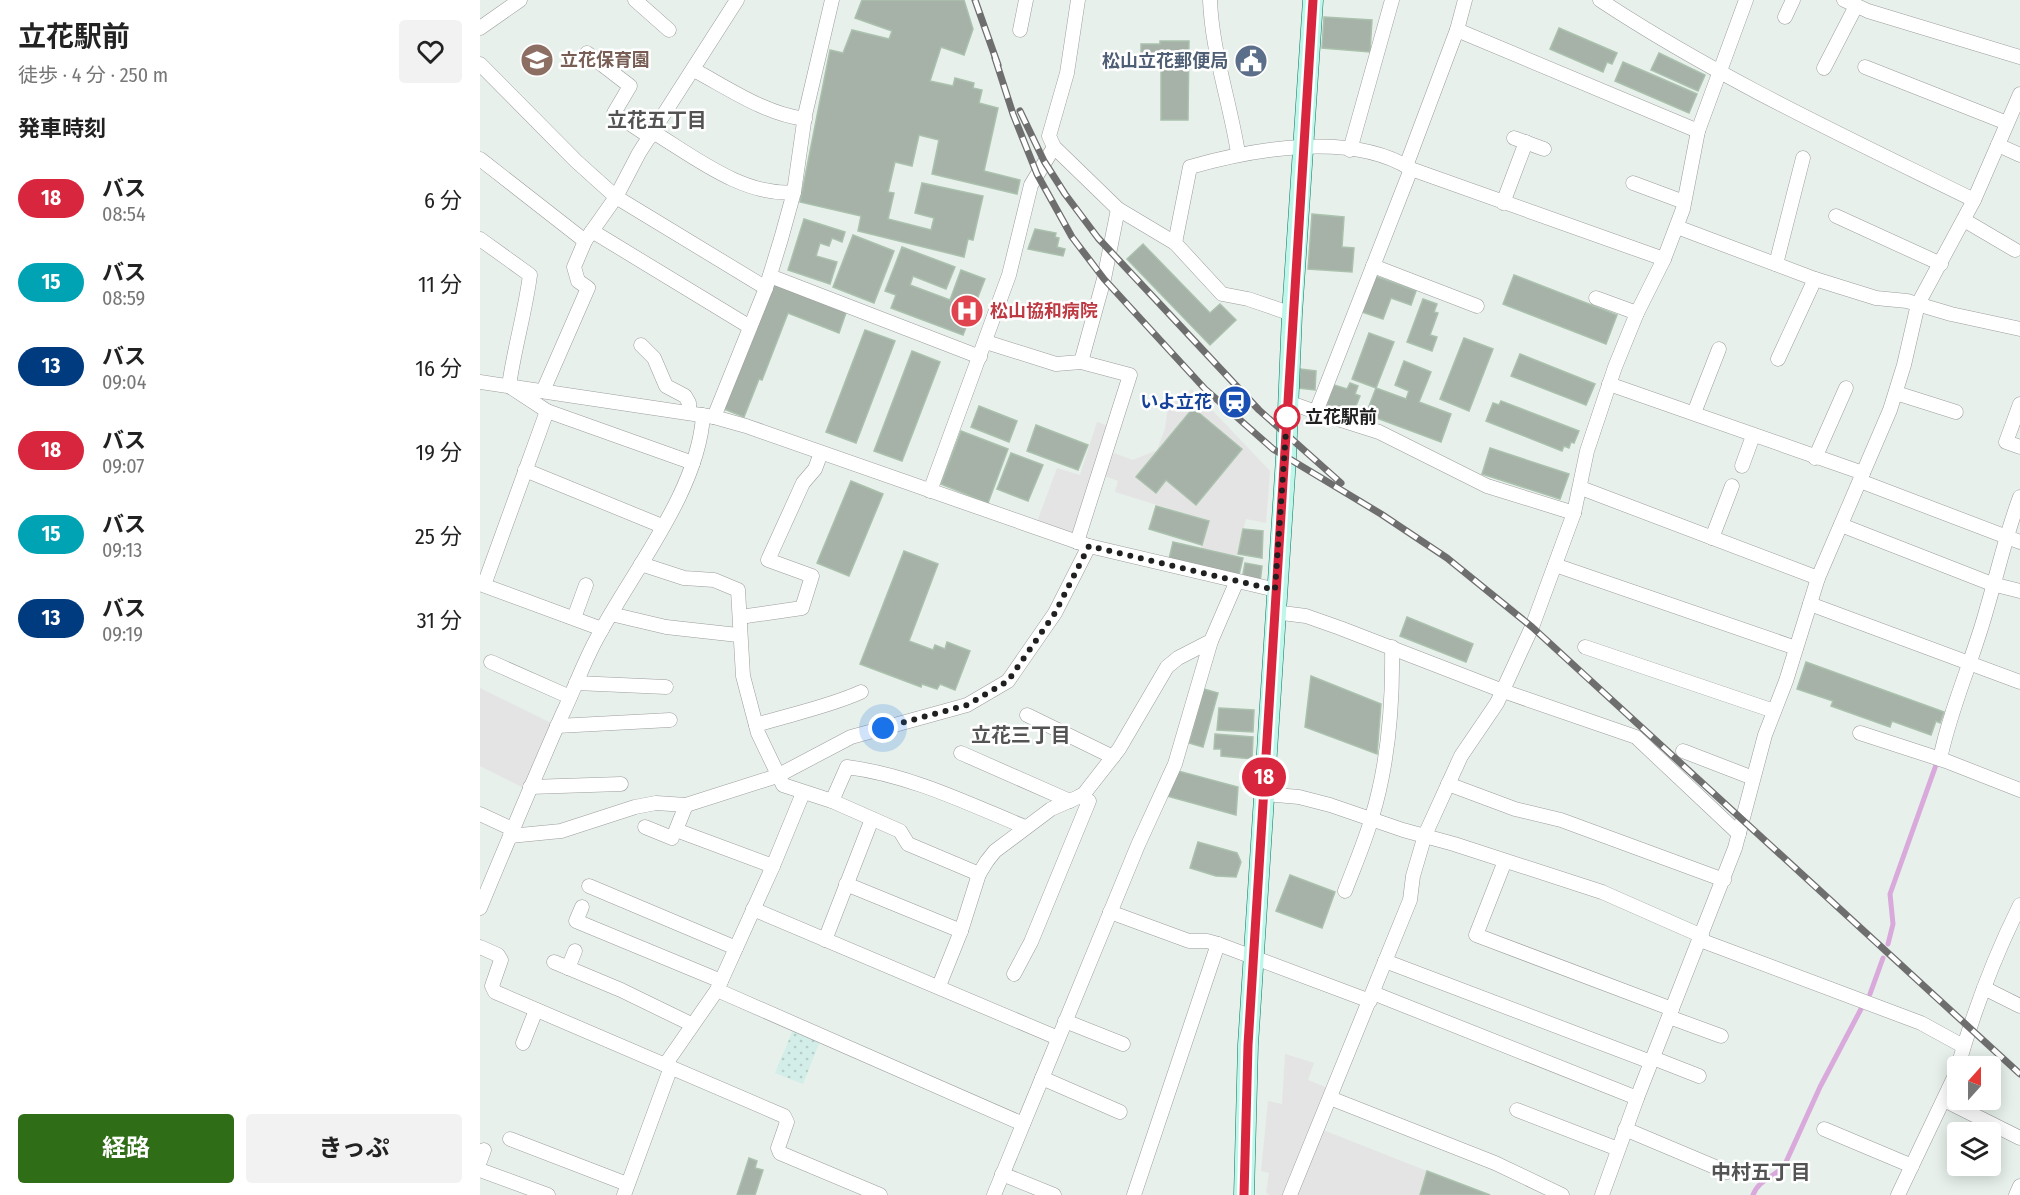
<!DOCTYPE html>
<html lang="ja">
<head>
<meta charset="utf-8">
<style>
	:root { --surface:#fff; --page:#f2f2f2; --text:#222; --muted:#767676; --accent:#2f6d16 }
	body { margin:0; font-family:"Fira Sans Condensed","Noto Sans JP",sans-serif; background:var(--page); color:var(--text); height:100vh; display:flex; flex-direction:column; font-size:22px; white-space:nowrap }
	* { box-sizing:border-box; margin:0 }
	p { font-size:20px; color:var(--muted) }
	.icon { flex:none; width:33px; height:33px; fill:none; stroke:currentColor; stroke-width:2; stroke-linecap:round; stroke-linejoin:round }
	.map { position:relative; flex:1; overflow:hidden }
	.details { display:flex; flex-direction:column; background:var(--surface); width:480px }
	.details>* { flex:none }
	.badge { padding:0 12px; border-radius:20px; font-size:21px; line-height:39px }
	.needle { width:39px; rotate:21deg }
	.fabs { position:absolute; left:1467px; top:1056px; display:grid; gap:12px }
	.fabs a { display:grid; place-items:center; width:54px; height:54px; border-radius:6px; background:var(--surface); box-shadow:0 3px 15px #0003; font-size:30px }
	.you { position:absolute; width:30px; height:30px; margin:-15px; border:4px solid #fff; border-radius:50%; background:#1a73e8; box-shadow:0 0 0 9px #1a73e833 }
	.map>.badge { position:absolute; translate:-50% -50%; box-shadow:0 0 0 3px #fff }
	h2 { padding:0 18px; font-size:22px; line-height:54px }
	.round { display:grid; place-items:center; flex:none; width:63px; height:63px; border-radius:6px; background:var(--page) }
	.overview { display:flex; align-items:center; justify-content:space-between; height:102px; padding:0 18px }
	h1 { font-size:28px; font-weight:700; line-height:45px }
	.cta { display:flex; gap:12px; margin-top:auto; padding:12px 18px }
	.cta a { flex:1; height:69px; border-radius:6px; background:var(--accent); color:#fff; font-size:24px; font-weight:700; line-height:69px; text-align:center }
	.cta a+a { background:var(--page); color:var(--text) }
	ul { padding:0; list-style:none }
	li { display:flex; align-items:center; gap:18px; height:84px; padding:0 18px }
	li div { flex:1 }
	li b { display:block; font-size:22px }
	li em { font-style:normal }
	li .badge { min-width:66px; font-weight:700; text-align:center }
	main { display:flex; flex:1; min-height:0 }
	.map>svg:first-child { display:block }
</style>
</head>
<body>
<main>
<section class="details">
<div class="overview"><div><h1>立花駅前</h1><p>徒歩 · 4 分 · 250 m</p></div><a class="round"><svg class="icon" aria-label="heart" viewBox="0 0 24 24"><path d="M12 20l-8-8c-3-5 5-10 8-4 3-6 11-1 8 4z"/></svg></a></div>
<h2>発車時刻</h2>
<ul>
<li><span class="badge" style="background:#d7263d;color:#fff">18</span><div><b>バス</b><p>08:54</p></div><em>6 分</em></li>
<li><span class="badge" style="background:#00a3b4;color:#fff">15</span><div><b>バス</b><p>08:59</p></div><em>11 分</em></li>
<li><span class="badge" style="background:#003b80;color:#fff">13</span><div><b>バス</b><p>09:04</p></div><em>16 分</em></li>
<li><span class="badge" style="background:#d7263d;color:#fff">18</span><div><b>バス</b><p>09:07</p></div><em>19 分</em></li>
<li><span class="badge" style="background:#00a3b4;color:#fff">15</span><div><b>バス</b><p>09:13</p></div><em>25 分</em></li>
<li><span class="badge" style="background:#003b80;color:#fff">13</span><div><b>バス</b><p>09:19</p></div><em>31 分</em></li>
</ul>
<div class="cta"><a>経路</a><a>きっぷ</a></div>
</section>
<div class="map">
<svg width="1540" height="1195" viewBox="0 0 1540 1195">
	<defs>
		<pattern id="farmland-dots" width="8" height="8" patternUnits="userSpaceOnUse" patternTransform="scale(1.5)"><rect width="8" height="8" fill="#d3eee8"/><path d="M2 2h.1M6 6h.1" fill="none" stroke="#b5ccc7" stroke-width="1.8" stroke-linecap="round"/></pattern>
	</defs>
	<rect width="100%" height="100%" fill="#e7f0ea"/>
	<polygon fill="url(#farmland-dots)" points="313,1030 340,1041 323,1084 295,1073"/>
	<g fill="#e4e4e4">
		<polygon points="712,389 790,471 786,523 766,519 757,556 721,548 729,521 635,492 638,481 625,476 634,453 653,460 677,450 685,429 688,408"/>
		<polygon points="617,422 630,427 596,536 557,522 577,468 600,475"/>
		<polygon points="0,688 73,724 44,788 0,766"/>
		<polygon points="805,1054 834,1063 828,1080 850,1089 804,1195 790,1195 786,1193 789,1173 781,1171 788,1101 802,1104"/>
		<polygon points="843,1130 947,1171 940,1195 817,1195"/>
	</g>
	<g fill="none" stroke-linecap="round" stroke-linejoin="round">
		<g stroke="#d9a9dc" stroke-width="5">
			<polyline points="1408,944 1413,924 1410,894 1456,765"/>
			<polyline points="1390,994 1403,958"/>
			<polyline points="1306,1162 1340,1087 1381,1009"/>
			<path d="M1273,1195C1279,1179 1294,1178 1304,1166"/>
		</g>
	</g>
	<g fill="#a6b2a8" stroke="#aac1ad" stroke-width="1.5">
		<polygon points="382,0 484,0 493,29 484,55 461,47 450,81 473,86 475,78 494,83 493,88 502,90 499,103 518,108 504,171 540,180 537,194 452,174 459,140 439,135 432,166 415,162 408,192 414,193 408,219 451,230 454,218 435,213 442,183 503,196 493,240 488,239 484,257 378,231 381,216 320,202 350,50 363,53 372,30 409,39 412,31 375,18"/>
		<polygon points="844,17 892,20 890,52 842,48"/>
		<polygon points="1079,28 1137,53 1132,64 1127,62 1123,72 1070,49"/>
		<polygon points="680,41 709,41 708,120 681,120 681,59 661,59 661,44 680,44"/>
		<polygon points="1179,53 1225,75 1218,91 1171,70"/>
		<polygon points="1143,62 1217,94 1209,113 1135,81"/>
		<polygon points="832,214 864,217 862,247 874,248 872,272 828,269"/>
		<polygon points="324,219 365,232 362,242 352,238 349,246 340,243 336,256 357,262 350,284 308,270"/>
		<polygon points="555,229 576,233 575,237 579,238 577,247 585,249 583,256 548,249"/>
		<polygon points="373,235 414,251 394,303 353,287"/>
		<polygon points="663,244 730,313 740,304 756,320 730,345 647,259"/>
		<polygon points="422,247 475,267 466,289 433,276 430,285 470,300 481,270 505,279 483,335 411,308 416,295 405,291"/>
		<polygon points="1034,275 1137,315 1126,344 1023,304"/>
		<polygon points="895,276 936,291 931,305 911,298 903,319 882,312"/>
		<polygon points="293,281 367,310 359,333 308,313 282,380 279,379 264,417 244,409"/>
		<polygon points="943,299 957,304 954,312 958,313 950,335 957,337 952,351 927,342"/>
		<polygon points="385,330 415,341 376,443 346,432"/>
		<polygon points="889,333 914,342 896,388 872,379"/>
		<polygon points="984,338 1013,349 989,411 960,399"/>
		<polygon points="432,351 460,362 422,461 394,451"/>
		<polygon points="1040,354 1115,384 1106,405 1031,376"/>
		<polygon points="924,361 951,372 939,402 971,414 961,442 886,414 896,388 926,399 929,391 915,385"/>
		<polygon points="820,369 836,371 835,390 818,388"/>
		<polygon points="870,383 878,386 875,394 880,396 872,416 846,406 854,385 867,389"/>
		<polygon points="755,392 765,403 755,411 746,401"/>
		<polygon points="1021,401 1099,431 1094,443 1091,442 1089,448 1084,446 1082,451 1006,421 1013,403 1019,405"/>
		<polygon points="499,406 537,421 529,442 491,427"/>
		<polygon points="713,408 762,449 716,505 686,480 676,493 656,477"/>
		<polygon points="556,425 608,445 598,470 547,451"/>
		<polygon points="481,431 528,449 508,503 461,484"/>
		<polygon points="1010,448 1089,474 1080,499 1002,474"/>
		<polygon points="531,453 563,465 548,501 517,489"/>
		<polygon points="371,481 403,494 369,576 337,563"/>
		<polygon points="676,506 729,521 722,545 669,529"/>
		<polygon points="763,529 783,531 782,558 758,554"/>
		<polygon points="693,542 763,558 758,579 688,563"/>
		<polygon points="424,551 458,564 429,641 453,650 455,645 465,649 467,642 490,651 475,690 460,684 457,689 442,684 441,687 380,664"/>
		<polygon points="765,563 782,566 780,583 762,580"/>
		<polygon points="927,617 993,644 986,662 920,636"/>
		<polygon points="1326,662 1464,712 1460,723 1456,721 1451,735 1412,721 1410,727 1351,706 1353,701 1317,689"/>
		<polygon points="831,676 901,704 897,754 825,727"/>
		<polygon points="724,689 738,693 723,747 709,743"/>
		<polygon points="739,708 774,710 773,732 737,730"/>
		<polygon points="735,734 773,737 772,759 741,756 741,749 734,749"/>
		<polygon points="698,771 758,787 756,815 687,796"/>
		<polygon points="718,842 757,853 761,862 756,877 736,876 710,868"/>
		<polygon points="810,875 855,892 842,928 796,911"/>
		<polygon points="269,1158 277,1161 275,1168 283,1170 275,1195 257,1195"/>
		<polygon points="947,1171 1010,1195 940,1195"/>
	</g>
	<g fill="none" stroke-linecap="round" stroke-linejoin="round">
		<defs>
			<g id="street">
				<polyline points="155,0 189,30"/>
				<polyline points="598,0 587,73 569,136 574,147 638,209 695,243 742,294 768,299 812,314"/>
				<path d="M730,0C732,52 750,102 758,153"/>
				<path d="M1120,0C1238,78 1368,138 1494,200"/>
				<polyline points="1364,0 1388,11 1540,57"/>
				<polyline points="1305,17 1313,0"/>
				<polyline points="0,28 40,0"/>
				<polyline points="540,30 546,0"/>
				<polyline points="977,30 1218,131"/>
				<polyline points="107,53 150,86 134,113 170,137"/>
				<polyline points="0,64 96,161 136,197 159,153 257,0"/>
				<polyline points="1385,67 1527,123"/>
				<polyline points="1344,68 1376,6"/>
				<path d="M214,70C248,88 285,114 325,119"/>
				<path d="M173,132C213,156 264,197 314,192"/>
				<polyline points="1034,138 1064,149"/>
				<polyline points="1518,145 1540,155"/>
				<polyline points="870,150 912,0"/>
				<polyline points="0,159 105,241 136,197 286,288"/>
				<polyline points="926,166 977,30 985,0"/>
				<polyline points="1153,183 1204,202"/>
				<polyline points="1023,203 1046,142"/>
				<polyline points="1356,216 1461,264"/>
				<polyline points="1484,220 1535,250"/>
				<polyline points="1197,227 1335,279 1396,298 1427,301 1471,314 1540,329"/>
				<polyline points="112,231 270,327"/>
				<path d="M0,239L50,275C45,313 34,349 29,386L67,411L213,463"/>
				<path d="M695,243L710,167C773,149 871,131 931,169L1184,259"/>
				<polyline points="1296,264 1323,158"/>
				<polyline points="893,266 997,306"/>
				<polyline points="290,276 500,357"/>
				<polyline points="1116,298 1157,313"/>
				<polyline points="506,342 576,364 601,362 650,375 597,542"/>
				<polyline points="161,345 174,358 186,386 205,396 209,403 209,413"/>
				<polyline points="1298,359 1335,279"/>
				<polyline points="601,362 624,279 638,209"/>
				<polyline points="0,382 234,417 266,426 609,546 796,590"/>
				<polyline points="1129,384 1383,473"/>
				<polyline points="63,391 108,288 98,281 94,267 105,241"/>
				<polyline points="1416,393 1476,412"/>
				<polyline points="808,402 836,412 931,169"/>
				<polyline points="1540,404 1526,442 1540,447"/>
				<polyline points="836,412 899,432 1007,486 1094,513"/>
				<polyline points="1214,413 1239,349"/>
				<polyline points="234,417 286,288 301,239 314,192 325,115 352,0"/>
				<polyline points="1335,458 1366,388"/>
				<polyline points="1262,466 1273,436"/>
				<polyline points="45,470 182,526"/>
				<polyline points="1380,481 1540,542"/>
				<polyline points="1101,488 1338,578"/>
				<polyline points="450,491 529,275 551,185 574,147"/>
				<polyline points="1361,525 1512,584 1540,591"/>
				<polyline points="1232,538 1252,486"/>
				<polyline points="161,564 204,578 234,580 258,590 263,676 278,733 303,785 352,801 420,831 428,844 499,874"/>
				<polyline points="1075,565 1316,648"/>
				<polyline points="0,584 122,629"/>
				<polyline points="4,585 67,411"/>
				<polyline points="1330,604 1540,682"/>
				<polyline points="794,612 826,616 860,628 1023,691 1156,737 1259,834"/>
				<polyline points="131,614 186,627 258,635"/>
				<polyline points="260,617 322,608 332,576 288,560 323,483 335,469 341,453"/>
				<polyline points="94,618 106,585"/>
				<polyline points="1105,647 1294,711"/>
				<polyline points="11,662 90,697"/>
				<polyline points="96,683 186,687"/>
				<polyline points="547,715 633,757"/>
				<path d="M276,725C311,714 348,707 381,692"/>
				<polyline points="77,726 190,720"/>
				<polyline points="1380,733 1466,761 1540,790"/>
				<polyline points="1203,751 1273,778"/>
				<polyline points="481,753 590,801"/>
				<path d="M1460,759C1471,706 1493,660 1507,608C1518,571 1526,534 1540,497"/>
				<polyline points="968,784 1035,809 1081,820 1244,880"/>
				<polyline points="50,787 141,784"/>
				<polyline points="783,794 819,797 850,805 923,830 974,844 1122,892 1222,936"/>
				<path d="M352,801L367,767C430,775 487,803 545,827"/>
				<polyline points="206,805 196,830 293,866"/>
				<polyline points="0,814 32,829"/>
				<polyline points="165,827 192,838"/>
				<polyline points="30,836 81,831 155,807 176,803 206,805 297,776 371,737 487,705 528,681 575,613 609,546"/>
				<polyline points="1025,861 996,935 1192,1009"/>
				<polyline points="366,884 481,931"/>
				<polyline points="109,886 256,948"/>
				<path d="M865,891C874,867 885,842 892,817C909,761 913,705 912,647"/>
				<polyline points="102,907 96,921 241,981"/>
				<path d="M0,908C27,843 54,779 82,715C94,690 103,664 116,640C151,573 219,491 223,415"/>
				<polyline points="273,909 578,1038"/>
				<polyline points="630,912 709,941 727,941 738,944 890,1001"/>
				<polyline points="345,940 392,819"/>
				<polyline points="1220,940 1441,1023 1483,1046"/>
				<polyline points="0,947 18,955 21,960 12,986 15,992 304,1116 307,1122 298,1148 300,1153 400,1195"/>
				<polyline points="905,961 1171,1062"/>
				<polyline points="74,962 141,990 211,1024"/>
				<polyline points="88,968 95,951"/>
				<polyline points="534,974 551,942 609,801 600,796"/>
				<polyline points="459,986 481,931 499,874 507,861 515,851 571,809 603,795 639,749 687,667 698,658 731,641"/>
				<polyline points="1504,988 1540,1006"/>
				<polyline points="237,990 543,1124"/>
				<polyline points="893,993 1157,1098"/>
				<polyline points="1189,1017 1241,1036"/>
				<polyline points="585,1021 643,1044"/>
				<polyline points="43,1043 56,1010"/>
				<polyline points="1173,1058 1219,1076"/>
				<polyline points="185,1065 237,990 293,866 323,793"/>
				<path d="M1478,1066C1494,1011 1514,957 1540,905"/>
				<polyline points="562,1078 640,1112"/>
				<polyline points="850,1098 1015,1163 1082,1195"/>
				<polyline points="1464,1100 1540,1138"/>
				<polyline points="1037,1110 1138,1149"/>
				<polyline points="1145,1129 1247,1172"/>
				<polyline points="1344,1129 1432,1166"/>
				<polyline points="30,1139 147,1184"/>
				<polyline points="0,1161 4,1150"/>
				<polyline points="0,1170 68,1195"/>
				<polyline points="522,1174 574,1195"/>
				<polyline points="144,1195 191,1067"/>
				<polyline points="514,1195 658,845 695,764 731,641 756,583"/>
				<polyline points="654,1195 738,944"/>
				<polyline points="810,1195 930,900 933,876 945,835 981,756 1017,703 1052,627 1094,513 1107,451 1135,367 1157,313 1184,259 1203,209 1218,131 1266,0"/>
				<polyline points="1122,1195 1157,1098 1255,848 1285,735 1306,681 1338,578 1410,410 1424,365 1438,304 1494,200 1540,94"/>
				<polyline points="1418,1195 1478,1069"/>
				<polyline points="1536,1195 1540,1186"/>
			</g>
			<polyline id="secondary" points="764,1195 768,1045 806,458 812,314 833,0"/>
		</defs>
		<use href="#street" stroke="#9d9d9d" stroke-width="15"/>
		<use href="#secondary" stroke="#097561" stroke-width="21"/>
		<use href="#street" stroke="#fff" stroke-width="14"/>
		<use href="#secondary" stroke="#bef7ea" stroke-width="20"/>
		<defs>
			<g id="rail">
				<polyline points="495,0 518,65"/>
				<polyline points="515,58 533,114 557,174 592,237 624,279 725,389 793,449 901,514 967,558 1052,627 1540,1074"/>
				<polyline points="540,111 564,161 585,194 618,238 779,410 861,483"/>
			</g>
		</defs>
		<use href="#rail" stroke="#6e6e6e" stroke-width="7"/>
		<use href="#rail" stroke="#fff" stroke-width="4.5" stroke-dasharray="14" stroke-linecap="butt"/>
	</g>
	<g fill="none" stroke-linecap="round" stroke-linejoin="round">
		<defs>
			<polyline id="line" points="764,1195 768,1045 833,0"/>
		</defs>
		<use href="#line" stroke="#fff" stroke-width="14"/>
		<use href="#line" stroke="#d7263d" stroke-width="9"/>
		<polyline stroke="#202020" stroke-width="6" stroke-dasharray="0 10.8" points="403,728 487,705 528,681 575,613 609,546 795,590 807,417"/>
	</g>
	<defs>
		<symbol id="school-disc" viewBox="-11 -11 22 22"><circle r="9.5" fill="#8d6e63" stroke="#fff"/><path d="M0-5L7-2L0 1L-7-2ZM-4 1L0 2.5L4 1V4Q0 6-4 4Z" fill="#fff"/></symbol>
		<symbol id="civic-disc" viewBox="-11 -11 22 22"><circle r="9.5" fill="#5c6f8a" stroke="#fff"/><path d="M-.6-6.5H3V-4.5H.6V-3L4-1V1h2V6H-6V1h2V-1L-.6-3ZM-1.2 2.5V6h2.4V2.5Z" fill="#fff"/></symbol>
		<symbol id="hospital-disc" viewBox="-11 -11 22 22"><circle r="9.5" fill="#e0444e" stroke="#fff"/><path d="M-5-5h3v3.5h4V-5h3V5h-3V1.5h-4V5h-3Z" fill="#fff"/></symbol>
		<symbol id="station-disc" viewBox="-11 -11 22 22"><circle r="9.5" fill="#1a4fb4" stroke="#fff"/><path d="M-3-6H3Q5-6 5-4V2Q5 4 3 4L4.5 6H3L1.5 4h-3L-3 6H-4.5L-3 4Q-5 4-5 2V-4Q-5-6-3-6ZM-3.5-4v3h7v-3ZM-3.5 1v1.5H-2V1ZM2 1v1.5H3.5V1Z" fill="#fff"/></symbol>
	</defs>
	<g fill-rule="evenodd">
		<use href="#school-disc" x="38" y="41" width="38" height="38"/>
		<use href="#civic-disc" x="752" y="42" width="38" height="38"/>
		<use href="#hospital-disc" x="468" y="292" width="38" height="38"/>
		<use href="#station-disc" x="736" y="383" width="38" height="38"/>
	</g>
	<circle fill="#fff" stroke="#d7263d" stroke-width="3" cx="807" cy="417" r="12"/>
	<g text-anchor="middle" dominant-baseline="central" stroke-width="5" stroke-linejoin="round" paint-order="stroke">
		<g font-size="18" font-weight="bold" fill="#785e54" stroke="#fff" text-anchor="start">
			<text x="80" y="60">立花保育園</text>
		</g>
		<g font-size="18" font-weight="bold" fill="#4e5e75" stroke="#fff" text-anchor="end">
			<text x="748" y="61">松山立花郵便局</text>
		</g>
		<g font-size="18" font-weight="bold" fill="#be3a42" stroke="#fff" text-anchor="start">
			<text x="510" y="311">松山協和病院</text>
		</g>
		<g font-size="18" font-weight="bold" fill="#164399" stroke="#fff" text-anchor="end">
			<text x="732" y="402">いよ立花</text>
		</g>
		<g font-size="18" font-weight="bold" fill="#202020" stroke="#fff" text-anchor="start">
			<text x="825" y="417">立花駅前</text>
		</g>
		<g font-size="20" font-weight="bold" fill="#535353" stroke="#fff">
			<text x="177" y="120">立花五丁目</text>
			<text x="541" y="735">立花三丁目</text>
			<text x="1281" y="1172">中村五丁目</text>
		</g>
	</g>
</svg>
<div class="fabs">
<a><svg class="needle" viewBox="-14 -14 28 28"><path d="M0-13l5 13h-10z" fill="#e53935"/><path d="M0 13l5-13h-10z" fill="#767676"/></svg></a>
<a><svg class="icon" aria-label="layers" viewBox="0 0 24 24"><path d="M12 4l9 5-9 5-9-5zM3 14l9 5 9-5"/></svg></a>
</div>
<div class="you" style="left:403px;top:728px"></div>
<b class="badge" style="left:784px;top:777px;background:#d7263d;color:#fff">18</b>
</div>
</main>
</body>
</html>
